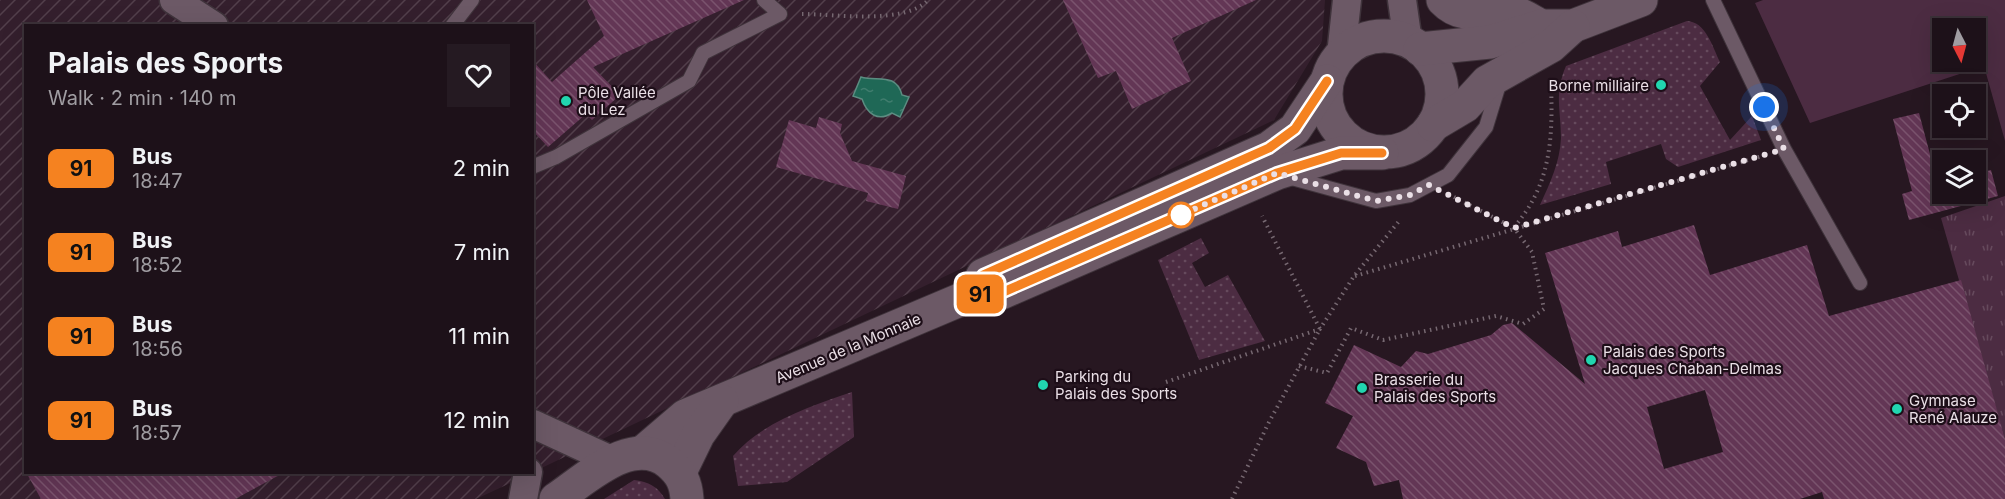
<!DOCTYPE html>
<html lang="en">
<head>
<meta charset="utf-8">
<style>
	:root { --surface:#1d1119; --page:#251a22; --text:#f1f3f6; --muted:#a09da2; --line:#3b3138 }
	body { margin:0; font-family:Inter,sans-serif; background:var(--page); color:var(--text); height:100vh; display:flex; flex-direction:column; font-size:22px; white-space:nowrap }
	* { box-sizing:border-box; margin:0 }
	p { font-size:20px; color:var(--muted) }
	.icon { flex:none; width:33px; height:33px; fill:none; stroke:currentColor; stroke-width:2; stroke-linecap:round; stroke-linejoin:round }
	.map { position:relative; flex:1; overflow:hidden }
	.details { position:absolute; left:24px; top:24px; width:510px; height:450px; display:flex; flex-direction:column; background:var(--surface); border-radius:0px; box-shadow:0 6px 24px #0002,0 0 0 2px var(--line) }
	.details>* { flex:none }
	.badge { padding:0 12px; border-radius:9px; font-size:21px; line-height:39px }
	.needle { width:39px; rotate:174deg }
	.controls { position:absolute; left:1932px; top:18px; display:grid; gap:12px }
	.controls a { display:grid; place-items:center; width:54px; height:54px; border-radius:0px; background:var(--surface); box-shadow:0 6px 24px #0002,0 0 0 2px var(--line); font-size:30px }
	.you { position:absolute; width:30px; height:30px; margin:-15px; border:4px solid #fff; border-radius:50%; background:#1a73e8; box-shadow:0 0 0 9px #1a73e833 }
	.map>.badge { position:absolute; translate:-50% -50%; box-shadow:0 0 0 3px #fff }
	.round { display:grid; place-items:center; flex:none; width:63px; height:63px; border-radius:0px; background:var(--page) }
	.head { display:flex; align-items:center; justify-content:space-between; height:102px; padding:0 24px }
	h1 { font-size:28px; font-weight:700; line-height:45px }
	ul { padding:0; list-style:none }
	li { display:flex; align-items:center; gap:18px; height:84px; padding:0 24px }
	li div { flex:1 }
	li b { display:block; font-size:22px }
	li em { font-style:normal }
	li .badge { min-width:66px; font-weight:700; text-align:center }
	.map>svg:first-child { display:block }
</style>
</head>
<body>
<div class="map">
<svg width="2005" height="499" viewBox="0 0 2005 499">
	<defs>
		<pattern id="industrial-furrows" width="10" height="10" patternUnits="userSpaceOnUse" patternTransform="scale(1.5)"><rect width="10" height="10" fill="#341f2d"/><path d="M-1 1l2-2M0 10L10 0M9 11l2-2" fill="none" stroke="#523f4b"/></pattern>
		<pattern id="grass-dots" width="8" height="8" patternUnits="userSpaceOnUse" patternTransform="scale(1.5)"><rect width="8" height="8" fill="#4c2c42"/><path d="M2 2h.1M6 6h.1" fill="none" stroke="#664a5d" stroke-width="1.8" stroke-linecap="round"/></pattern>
		<pattern id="park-tufts" width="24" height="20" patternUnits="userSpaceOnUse" patternTransform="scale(1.5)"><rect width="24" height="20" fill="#4c2c42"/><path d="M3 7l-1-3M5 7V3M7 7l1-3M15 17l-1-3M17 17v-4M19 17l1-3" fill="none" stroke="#664a5d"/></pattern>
		<pattern id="water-ripples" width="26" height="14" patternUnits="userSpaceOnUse" patternTransform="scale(1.5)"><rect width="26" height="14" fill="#1f6856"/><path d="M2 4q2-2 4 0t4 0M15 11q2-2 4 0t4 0" fill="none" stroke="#407d6e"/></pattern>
		<pattern id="building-back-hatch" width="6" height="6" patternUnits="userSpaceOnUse" patternTransform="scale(1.5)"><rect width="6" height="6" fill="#633655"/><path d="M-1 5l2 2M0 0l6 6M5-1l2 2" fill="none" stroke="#7a536d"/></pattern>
	</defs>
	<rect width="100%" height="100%" fill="#271721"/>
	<polygon fill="url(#industrial-furrows)" points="0,0 1325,0 1322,41 1274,120 533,472 532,26 26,26 26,472 532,473 476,499 0,499"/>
	<g fill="url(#grass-dots)">
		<path d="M1687,21C1706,22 1712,46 1720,62L1700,86L1730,140L1752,116L1761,140L1678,167L1666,159L1661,144L1606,162L1611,184L1540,205C1550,183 1560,162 1561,138C1561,109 1554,94 1566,66Z"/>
		<polygon points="1201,238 1209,253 1192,263 1205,287 1228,275 1265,341 1199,360 1158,260"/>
		<path d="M852,392L854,437L787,482L738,486L733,456C762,422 811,406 852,392Z"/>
		<path d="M634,480C649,482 657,486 665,499H604Z"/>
	</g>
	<polygon fill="url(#park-tufts)" points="2005,196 2005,439 1941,218"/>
	<path fill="#4c2c42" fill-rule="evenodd" d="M1763,0H2005V141L1984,66L1810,123L1755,3ZM1942,28H1976V62H1942Z"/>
	<path fill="url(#water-ripples)" stroke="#5c8c81" stroke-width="1.5" d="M861,77C877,82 896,72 902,95L909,97L900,117L892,113C878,122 867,114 862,99L853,96Z"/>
	<g fill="url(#building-back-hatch)" fill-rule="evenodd">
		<polygon points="587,0 744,0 593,67 620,95 592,120 586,114 548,147 532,130 532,60 552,82 604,36"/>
		<polygon points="1063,0 1256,0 1172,38 1191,81 1132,109 1116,71 1098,78"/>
		<polygon points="1919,113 1938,184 1942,183 1942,194 1976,194 1976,174 1991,170 1998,196 1909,220 1902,194 1912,191 1893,119"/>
		<polygon points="819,117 842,124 840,133 852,161 906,176 898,209 866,201 868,193 776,167 789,120 816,128"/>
		<path d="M1694,225L1710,275L1807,245L1829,316L1961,280L2005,439V499H1824L1822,492L1800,499H1403L1399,480L1374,486L1366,462L1336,448L1353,416L1325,403L1354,345L1401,367L1416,351L1428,354L1491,335L1503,325L1512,323L1585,384L1545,253L1618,231L1622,247ZM1705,390L1723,452L1664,469L1647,407Z"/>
		<polygon points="26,472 285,472 235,499 41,499"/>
	</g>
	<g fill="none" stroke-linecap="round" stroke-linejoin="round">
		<defs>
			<g id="service">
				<polyline points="1713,0 1784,149 1860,283"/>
				<polyline points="452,26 472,0"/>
				<polyline points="532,167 556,157 689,81 703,53 780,14 764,0"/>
				<polyline points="1288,177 1376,201 1410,195 1448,175 1486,127 1501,78"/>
			</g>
			<g id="minor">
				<polyline points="174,0 214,26"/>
				<polyline points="1402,0 1408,42"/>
				<polyline points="1341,55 1347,0"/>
				<polyline points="533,424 613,461"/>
				<polyline points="523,499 528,472"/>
			</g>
			<g id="tertiary">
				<path d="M1443,0C1465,23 1490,7 1515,13C1524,15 1533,22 1541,26"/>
				<circle cx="1384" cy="94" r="58"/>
				<polyline points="1420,49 1490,42 1541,26 1573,26 1641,0"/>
				<polyline points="1433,125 1465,106 1487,82 1551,46 1573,26"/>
				<polyline points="974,294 983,275 1269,148 1295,129 1327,81"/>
				<polyline points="643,452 685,416 974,294 1001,293 1277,173 1341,153 1382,153"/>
				<polyline points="680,472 698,435 722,401"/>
				<path d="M556,499C586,479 633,433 669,463C681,473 686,483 687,499"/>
			</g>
		</defs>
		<use href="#service" stroke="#3f333b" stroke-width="16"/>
		<use href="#minor" stroke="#3f333b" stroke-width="31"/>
		<use href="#tertiary" stroke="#3f333b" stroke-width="35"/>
		<g stroke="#766871" stroke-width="4" stroke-dasharray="1.5 4.5" stroke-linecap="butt">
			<path d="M802,14C835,14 905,25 928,0"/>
			<path d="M1514,227C1551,185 1553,138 1551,85"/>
			<polyline points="1355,276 1762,156"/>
			<polyline points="1299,366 1327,373 1351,328 1383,340 1496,316 1523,324 1544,309 1532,252 1514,228 1454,197"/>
			<polyline points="1166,382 1320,329 1354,276 1400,220"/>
			<polyline points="1232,499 1269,422 1320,329 1262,216"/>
		</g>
		<use href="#service" stroke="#6c5966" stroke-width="14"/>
		<use href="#minor" stroke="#6c5966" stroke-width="28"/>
		<use href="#tertiary" stroke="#6c5966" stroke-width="33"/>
	</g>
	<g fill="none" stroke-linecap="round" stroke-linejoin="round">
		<defs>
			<polyline id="line" points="1327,81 1295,129 1269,148 983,275 974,294 1001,293 1277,173 1341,153 1382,153"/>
		</defs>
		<use href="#line" stroke="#fff" stroke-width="14"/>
		<use href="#line" stroke="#f58220" stroke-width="9"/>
		<polyline stroke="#eadfe6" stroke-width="6" stroke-dasharray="0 10.8" points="1181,215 1178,216 1277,173 1376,201 1410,195 1429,185 1514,228 1784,149 1764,107"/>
	</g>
	<g fill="#21d5af" stroke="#1d0e18" stroke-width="2">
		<circle cx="1661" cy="85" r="6"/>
		<circle cx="566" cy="101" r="6"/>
		<circle cx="1591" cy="360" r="6"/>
		<circle cx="1043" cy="385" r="6"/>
		<circle cx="1362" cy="388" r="6"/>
		<circle cx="1897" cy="409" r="6"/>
	</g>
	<circle fill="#fff" stroke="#f58220" stroke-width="3" cx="1181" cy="215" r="12"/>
	<g text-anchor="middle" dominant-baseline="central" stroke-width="4.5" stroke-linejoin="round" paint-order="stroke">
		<g font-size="15" fill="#eadfe6" stroke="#1d0e18" text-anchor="start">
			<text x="1649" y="85" text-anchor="end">Borne milliaire</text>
			<text x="578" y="92">Pôle Vallée<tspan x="578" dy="17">du Lez</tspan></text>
			<text x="1603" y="351">Palais des Sports<tspan x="1603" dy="17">Jacques Chaban-Delmas</tspan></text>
			<text x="1055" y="376">Parking du<tspan x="1055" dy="17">Palais des Sports</tspan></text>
			<text x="1374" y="379">Brasserie du<tspan x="1374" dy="17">Palais des Sports</tspan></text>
			<text x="1909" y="400">Gymnase<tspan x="1909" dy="17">René Alauze</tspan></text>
		</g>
		<g font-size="15" fill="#eadfe6" stroke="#1d0e18">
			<text transform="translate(848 348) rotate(-23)">Avenue de la Monnaie</text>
		</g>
	</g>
</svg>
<div class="controls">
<a><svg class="needle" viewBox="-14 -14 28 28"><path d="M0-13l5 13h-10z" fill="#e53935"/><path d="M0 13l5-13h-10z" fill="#a09da2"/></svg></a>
<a><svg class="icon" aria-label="locate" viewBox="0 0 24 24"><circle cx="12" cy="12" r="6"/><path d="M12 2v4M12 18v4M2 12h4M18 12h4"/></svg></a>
<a><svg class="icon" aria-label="layers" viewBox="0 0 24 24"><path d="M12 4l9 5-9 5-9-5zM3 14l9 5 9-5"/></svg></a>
</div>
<div class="you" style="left:1764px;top:107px"></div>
<b class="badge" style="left:980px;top:294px;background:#f58220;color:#111">91</b>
<section class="details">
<div class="head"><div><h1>Palais des Sports</h1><p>Walk · 2 min · 140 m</p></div><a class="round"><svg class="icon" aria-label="heart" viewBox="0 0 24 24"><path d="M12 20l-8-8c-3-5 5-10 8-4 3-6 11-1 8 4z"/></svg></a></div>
<ul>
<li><span class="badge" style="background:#f58220;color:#111">91</span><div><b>Bus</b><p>18:47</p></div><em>2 min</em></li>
<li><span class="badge" style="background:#f58220;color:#111">91</span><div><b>Bus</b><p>18:52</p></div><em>7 min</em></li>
<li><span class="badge" style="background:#f58220;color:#111">91</span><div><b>Bus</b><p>18:56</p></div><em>11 min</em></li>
<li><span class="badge" style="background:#f58220;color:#111">91</span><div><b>Bus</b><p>18:57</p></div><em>12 min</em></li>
</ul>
</section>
</div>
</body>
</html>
